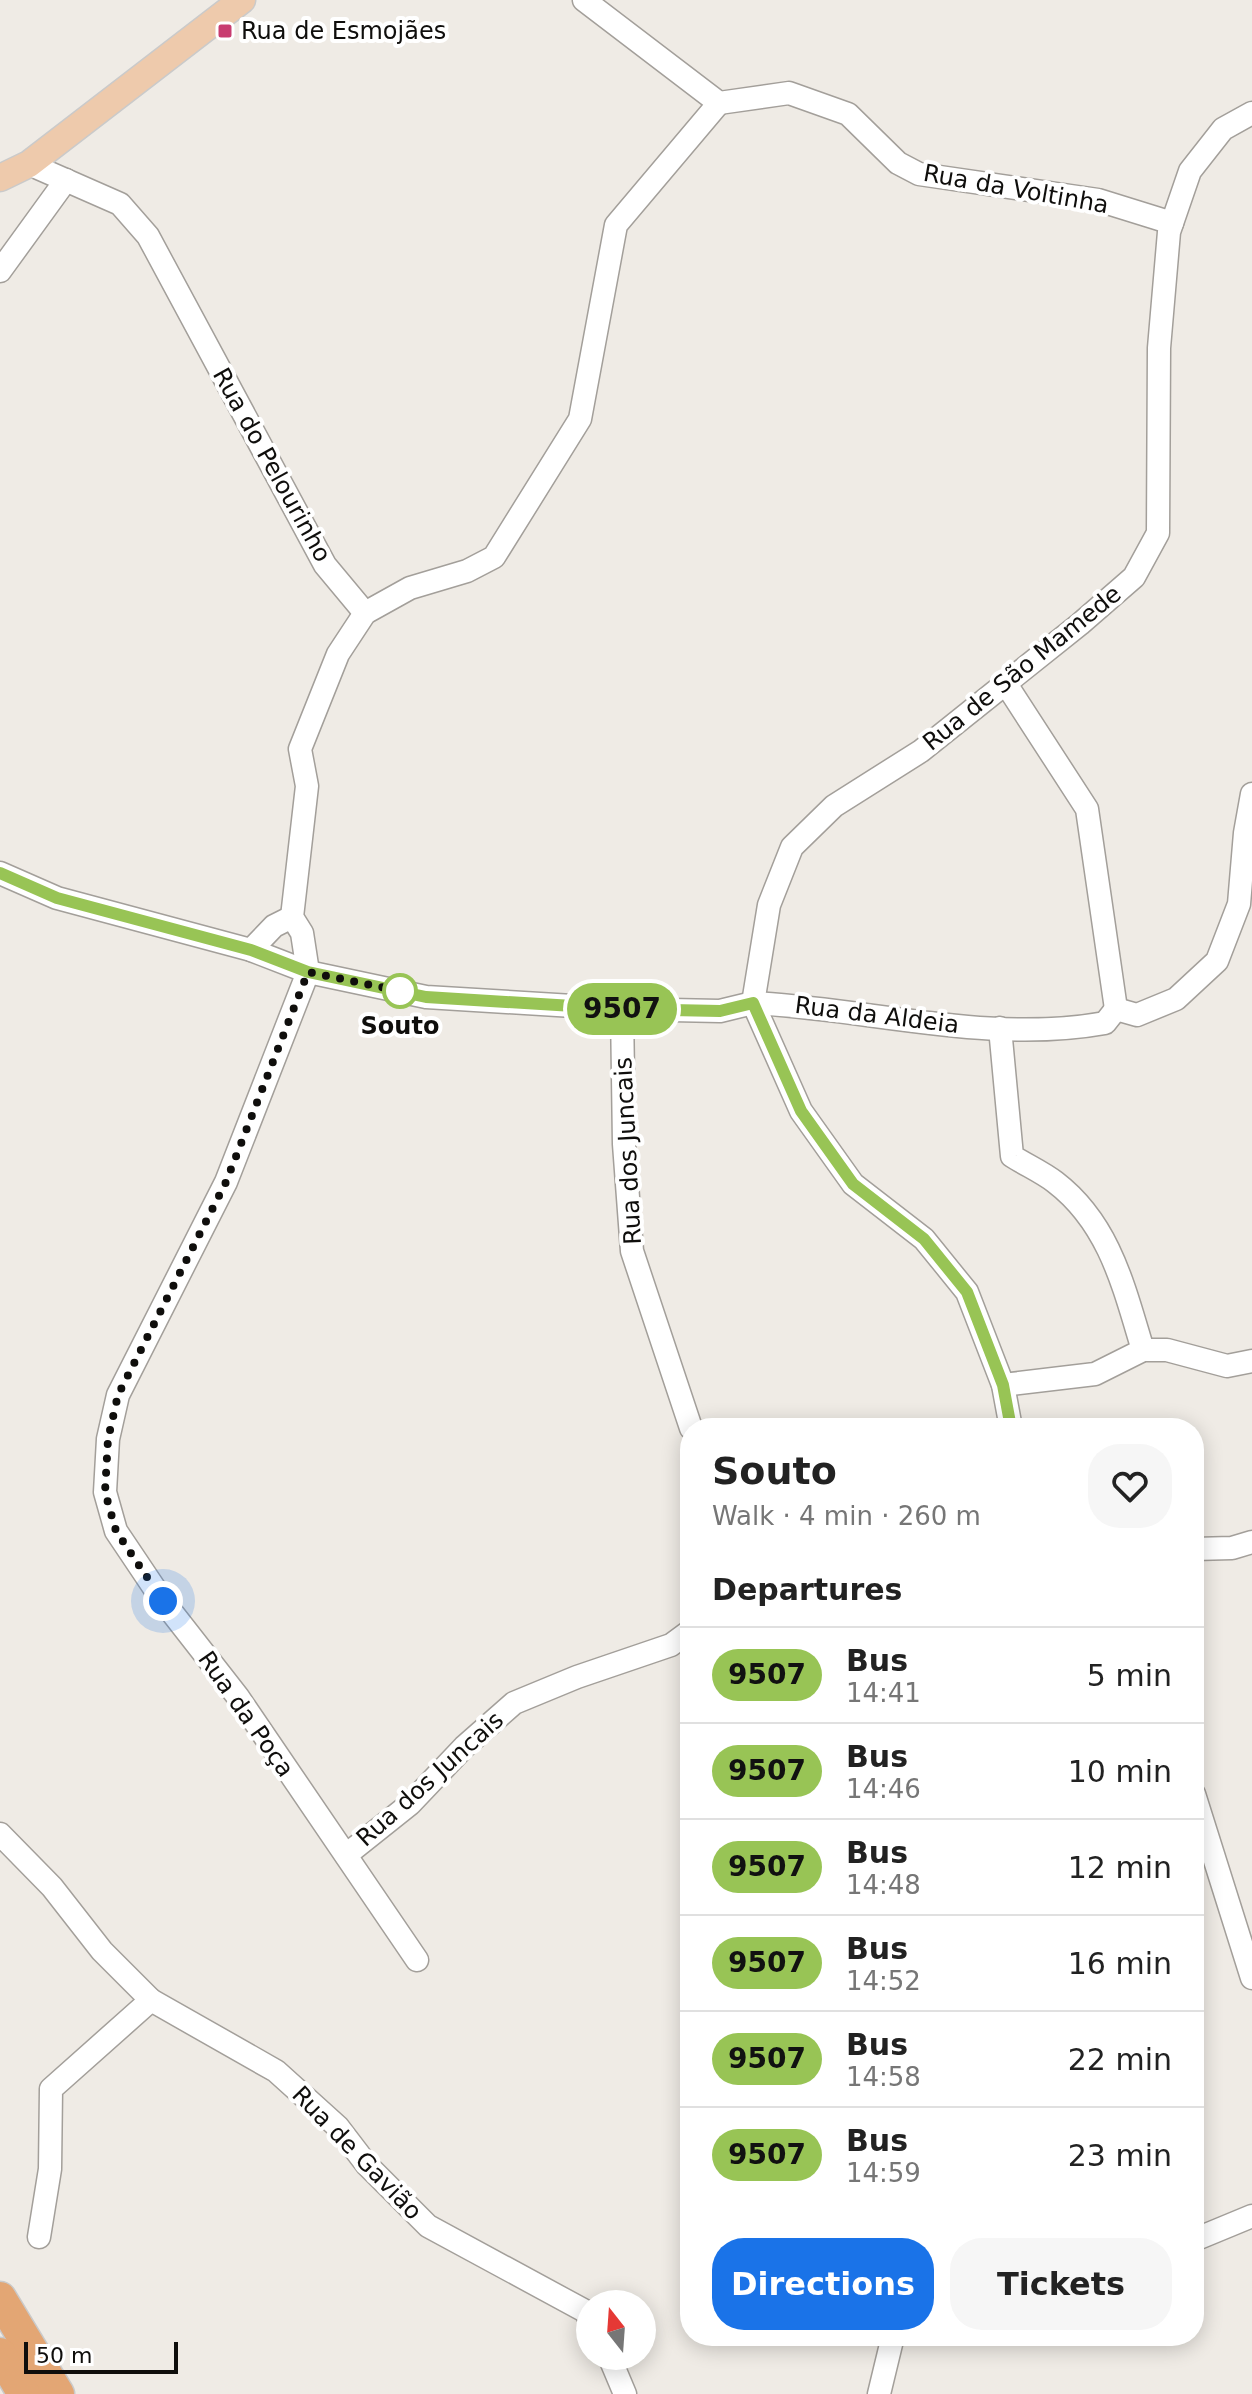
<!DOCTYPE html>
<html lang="en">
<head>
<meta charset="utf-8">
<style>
	:root { --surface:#fff; --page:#f6f6f6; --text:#222; --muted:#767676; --line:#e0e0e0; --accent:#1a73e8 }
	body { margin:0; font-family:"DejaVu Sans",sans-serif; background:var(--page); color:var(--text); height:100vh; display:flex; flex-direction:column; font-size:30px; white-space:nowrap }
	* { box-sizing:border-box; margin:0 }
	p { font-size:26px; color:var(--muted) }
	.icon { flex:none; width:44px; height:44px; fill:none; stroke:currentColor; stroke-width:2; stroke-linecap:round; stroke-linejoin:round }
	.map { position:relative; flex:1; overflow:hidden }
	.sheet { position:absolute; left:680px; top:1418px; width:524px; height:928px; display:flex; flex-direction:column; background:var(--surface); border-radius:32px; box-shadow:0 4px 20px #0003 }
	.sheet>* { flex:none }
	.badge { padding:0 16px; border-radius:26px; font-size:28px; line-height:52px }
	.needle { width:52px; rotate:343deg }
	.tools { position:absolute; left:576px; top:2290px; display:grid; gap:16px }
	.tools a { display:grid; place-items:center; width:80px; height:80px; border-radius:50%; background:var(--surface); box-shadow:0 4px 20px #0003; font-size:40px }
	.scale { position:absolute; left:24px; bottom:20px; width:154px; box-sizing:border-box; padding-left:8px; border:4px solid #0f0e0c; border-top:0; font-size:22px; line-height:28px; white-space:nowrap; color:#0f0e0c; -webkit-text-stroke:6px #fff; paint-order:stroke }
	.you { position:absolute; width:40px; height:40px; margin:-20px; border:6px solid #fff; border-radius:50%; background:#1a73e8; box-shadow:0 0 0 12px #1a73e833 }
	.map>.badge { position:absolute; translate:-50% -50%; box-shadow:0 0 0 4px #fff }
	h2 { padding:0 32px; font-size:30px; line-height:72px }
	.round { display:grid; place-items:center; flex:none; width:84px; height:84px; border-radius:32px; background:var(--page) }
	.overview { display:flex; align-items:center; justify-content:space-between; height:136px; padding:0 32px }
	h1 { font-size:38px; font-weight:700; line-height:60px }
	.primary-button { display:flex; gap:16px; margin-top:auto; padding:16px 32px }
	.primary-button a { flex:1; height:92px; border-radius:32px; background:var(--accent); color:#fff; font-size:32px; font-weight:700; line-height:92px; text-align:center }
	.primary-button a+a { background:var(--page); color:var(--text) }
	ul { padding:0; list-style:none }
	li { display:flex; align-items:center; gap:24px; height:96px; padding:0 32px; border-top:2px solid var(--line) }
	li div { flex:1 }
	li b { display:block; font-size:30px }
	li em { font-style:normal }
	li .badge { min-width:88px; font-weight:700; text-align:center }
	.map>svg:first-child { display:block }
</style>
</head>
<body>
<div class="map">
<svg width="1252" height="2394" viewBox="0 0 1252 2394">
	<rect width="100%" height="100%" fill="#efebe5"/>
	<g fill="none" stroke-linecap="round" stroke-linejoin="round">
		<defs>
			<g id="minor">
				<polyline points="584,0 719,103 789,93 848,114 898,163 919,174 1098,200 1172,223"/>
				<polyline points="29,164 120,204 148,236 325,565 365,613"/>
				<polyline points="0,271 66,180"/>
				<polyline points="1006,684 1087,809 1116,1009"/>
				<path d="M0,873L57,898L251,950L308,972L426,997L622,1009L720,1011L753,1003C870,1009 989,1044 1105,1023L1116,1009"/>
				<polyline points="251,950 274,926 292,917"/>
				<polyline points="308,972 226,1182 118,1395 108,1439 105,1492 116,1531 163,1601 238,1697 417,1960"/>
				<polyline points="308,972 302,933 292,917 307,786 300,749 338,654 365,613 410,588 467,571 494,557 580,419 616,225 719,103"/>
				<polyline points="753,1003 769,905 792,847 834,806 921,751 1080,624 1134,577 1158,533 1159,348 1169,232 1190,171 1223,129 1252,113"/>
				<polyline points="753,1003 801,1111 853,1184 924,1239 967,1292 1003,1385 1011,1428"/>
				<polyline points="622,1009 624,1144 632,1251 691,1428"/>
				<polyline points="1116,1009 1137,1015 1176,999 1217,961 1239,904 1245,833 1252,794"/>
				<path d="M1000,1028L1012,1156C1026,1165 1042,1172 1055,1182C1110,1224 1124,1288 1143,1350"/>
				<polyline points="1003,1385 1095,1374 1143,1350 1167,1350 1227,1366 1252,1361"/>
				<polyline points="1194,1549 1232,1548 1252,1542"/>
				<polyline points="1194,1794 1252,1978"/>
				<polyline points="0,1834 52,1887 102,1951 151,2000 276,2071 338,2127 367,2165 428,2226 585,2311 590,2320"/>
				<polyline points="346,1855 410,1804 464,1747 514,1703 577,1677 671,1645 690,1631"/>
				<polyline points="39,2237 50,2169 51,2089 151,2000"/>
				<polyline points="1194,2240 1252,2216"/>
				<polyline points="609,2356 625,2394"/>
				<polyline points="879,2394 893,2336"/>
			</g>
			<polyline id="major" points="0,178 29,164 242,0"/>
			<g id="highway">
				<polyline points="0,2298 58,2394"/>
				<polyline points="0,2354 24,2394"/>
			</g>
		</defs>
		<use href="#minor" stroke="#a39f9a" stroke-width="25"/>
		<use href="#major" stroke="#cacaca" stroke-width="29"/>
		<use href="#highway" stroke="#cacaca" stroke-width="35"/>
		<use href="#minor" stroke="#fff" stroke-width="22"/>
		<use href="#major" stroke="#eecaac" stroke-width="26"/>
		<use href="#highway" stroke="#e3a674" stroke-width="32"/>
	</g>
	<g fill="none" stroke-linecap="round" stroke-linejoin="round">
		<defs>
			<polyline id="line" points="0,873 57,898 251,950 308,972 426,997 622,1009 720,1011 753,1003 801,1111 853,1184 924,1239 967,1292 1003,1385 1011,1428"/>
		</defs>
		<use href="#line" stroke="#fff" stroke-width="18"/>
		<use href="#line" stroke="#98c455" stroke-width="12"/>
		<polyline stroke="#0f0e0c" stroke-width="8" stroke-dasharray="0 14.4" points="163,1601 116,1531 105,1492 108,1439 118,1395 226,1182 308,972 400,991"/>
	</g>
	<rect fill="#c83c70" stroke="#fff" stroke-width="3" x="217" y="23" width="16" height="16" rx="4"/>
	<circle fill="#fff" stroke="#98c455" stroke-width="4" cx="400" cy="991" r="16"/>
	<g text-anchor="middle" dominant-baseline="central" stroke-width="8" stroke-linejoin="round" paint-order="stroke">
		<g font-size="24" fill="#0f0e0c" stroke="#fff" text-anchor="start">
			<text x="241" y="31">Rua de Esmojães</text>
		</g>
		<g font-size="24" fill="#0f0e0c" stroke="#fff">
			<text transform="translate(1016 189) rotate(10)">Rua da Voltinha</text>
			<text transform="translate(272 465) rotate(61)">Rua do Pelourinho</text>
			<text transform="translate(1022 668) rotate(-39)">Rua de São Mamede</text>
			<text transform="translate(877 1015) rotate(7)">Rua da Aldeia</text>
			<text transform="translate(628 1151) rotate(-93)">Rua dos Juncais</text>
			<text transform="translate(246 1714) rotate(55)">Rua da Poça</text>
			<text transform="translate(430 1779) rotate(-42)">Rua dos Juncais</text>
			<text transform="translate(357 2153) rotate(46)">Rua de Gavião</text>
		</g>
		<g font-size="24" font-weight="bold" fill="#0f0e0c" stroke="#fff">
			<text x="400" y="1026">Souto</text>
		</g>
	</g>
</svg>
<div class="tools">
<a><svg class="needle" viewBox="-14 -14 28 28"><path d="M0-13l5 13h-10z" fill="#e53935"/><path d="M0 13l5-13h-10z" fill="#767676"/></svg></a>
</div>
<div class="scale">50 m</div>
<div class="you" style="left:163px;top:1601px"></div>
<b class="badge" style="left:622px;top:1009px;background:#98c455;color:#111">9507</b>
<section class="sheet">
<div class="overview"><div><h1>Souto</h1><p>Walk · 4 min · 260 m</p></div><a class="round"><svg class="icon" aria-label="heart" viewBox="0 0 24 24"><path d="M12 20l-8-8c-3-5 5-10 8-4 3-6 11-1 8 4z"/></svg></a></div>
<h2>Departures</h2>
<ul>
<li><span class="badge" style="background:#98c455;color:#111">9507</span><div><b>Bus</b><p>14:41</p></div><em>5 min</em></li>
<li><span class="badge" style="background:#98c455;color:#111">9507</span><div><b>Bus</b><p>14:46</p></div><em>10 min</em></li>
<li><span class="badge" style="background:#98c455;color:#111">9507</span><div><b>Bus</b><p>14:48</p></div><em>12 min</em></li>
<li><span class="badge" style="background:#98c455;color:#111">9507</span><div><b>Bus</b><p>14:52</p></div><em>16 min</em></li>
<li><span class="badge" style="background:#98c455;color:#111">9507</span><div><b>Bus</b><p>14:58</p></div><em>22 min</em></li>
<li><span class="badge" style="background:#98c455;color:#111">9507</span><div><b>Bus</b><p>14:59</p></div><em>23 min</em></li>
</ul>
<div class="primary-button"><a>Directions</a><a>Tickets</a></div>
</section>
</div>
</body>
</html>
